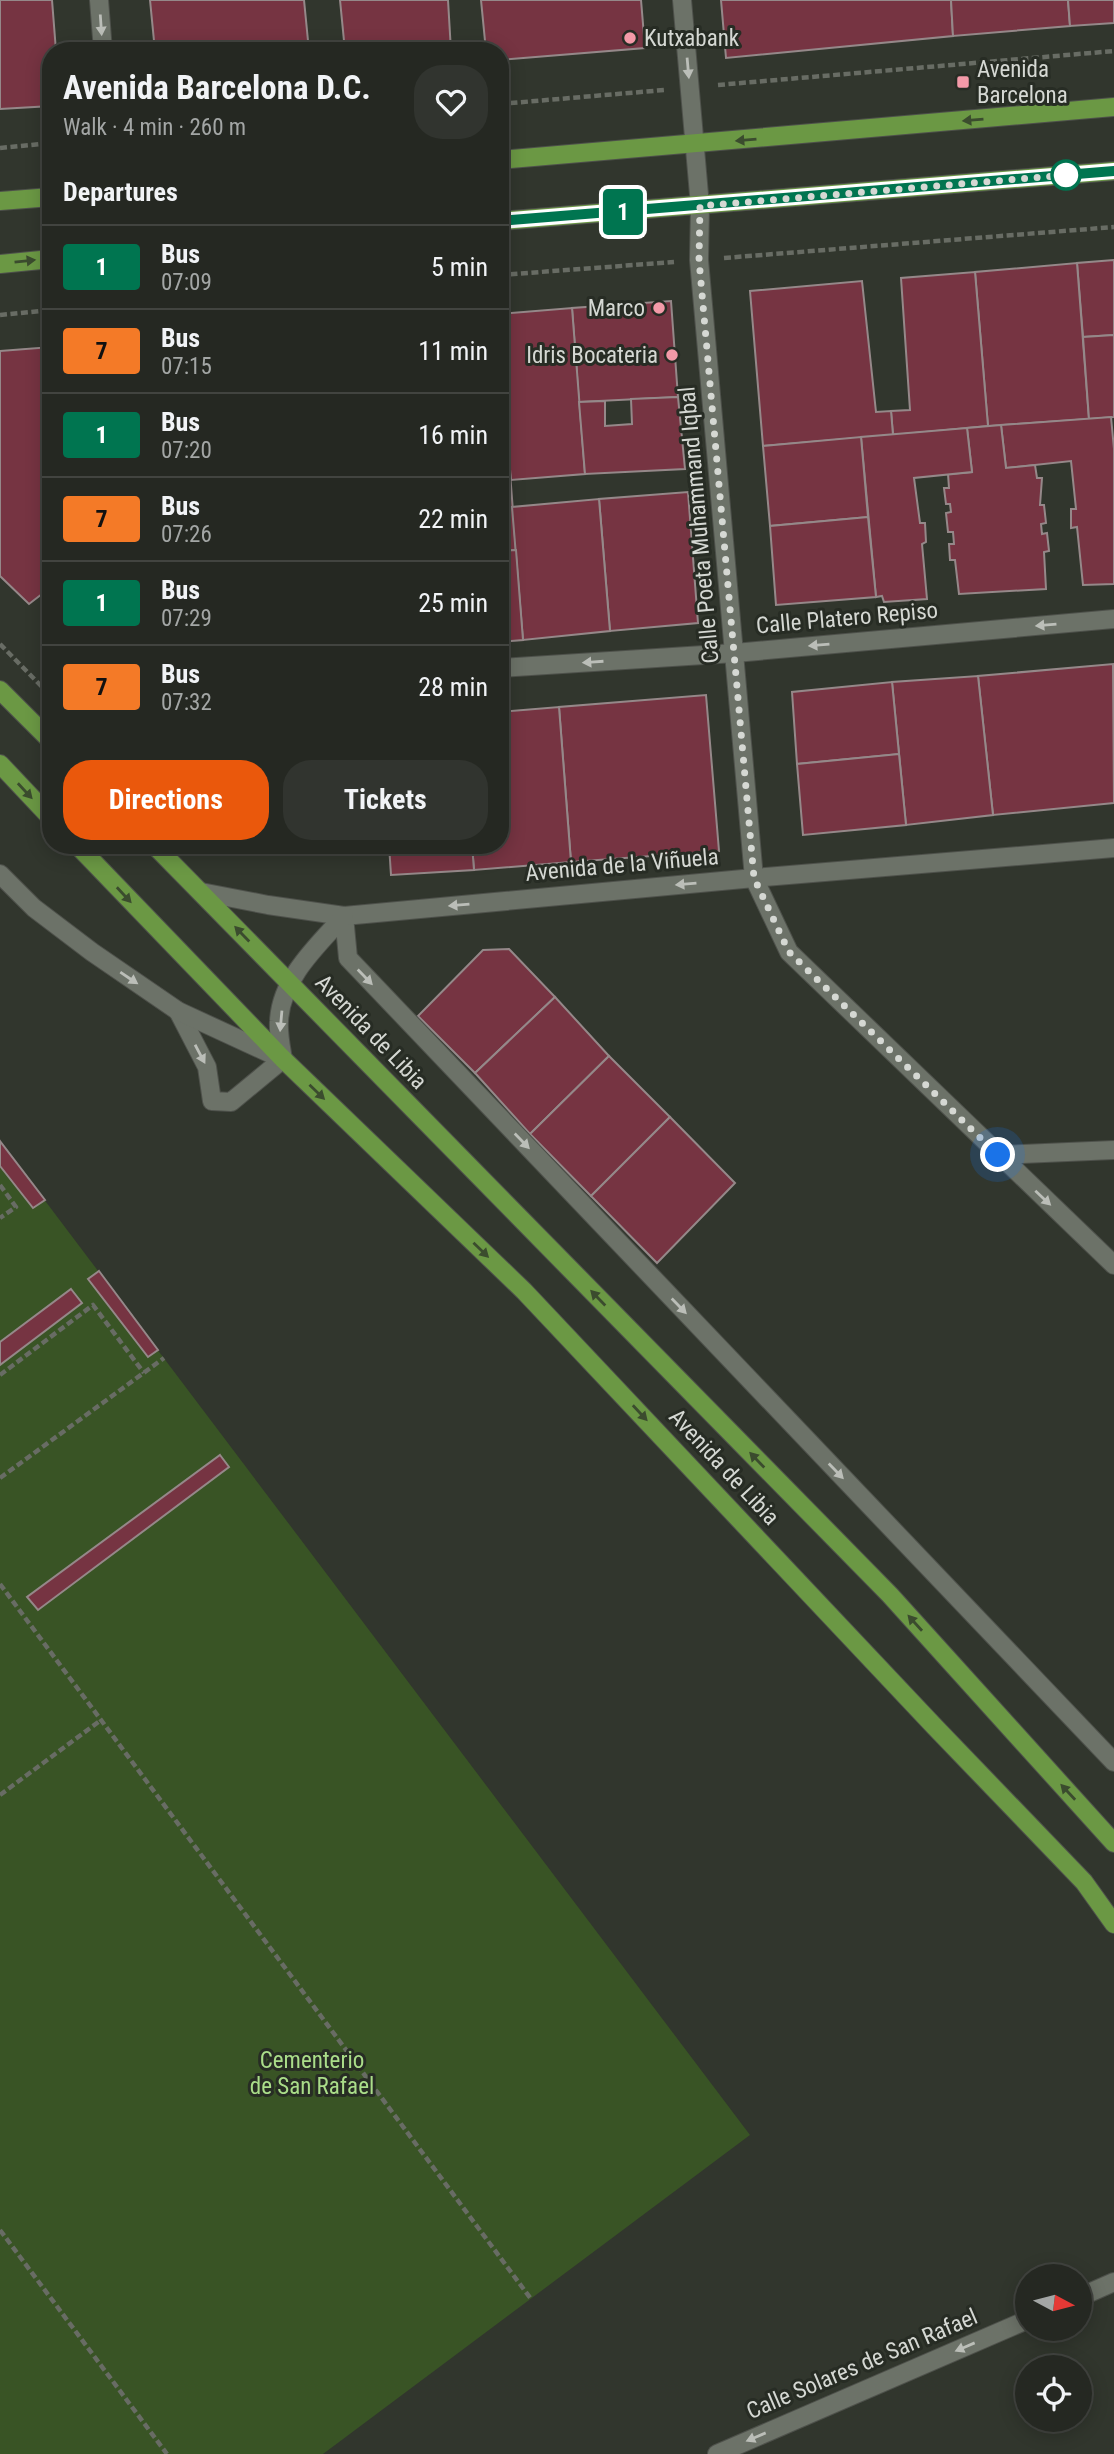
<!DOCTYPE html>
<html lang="en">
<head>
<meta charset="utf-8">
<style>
	:root { --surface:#252822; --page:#31342f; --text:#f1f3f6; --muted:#a3a6a5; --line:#424440; --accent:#ea580c }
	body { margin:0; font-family:"Roboto Condensed",sans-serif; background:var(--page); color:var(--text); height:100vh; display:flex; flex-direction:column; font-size:26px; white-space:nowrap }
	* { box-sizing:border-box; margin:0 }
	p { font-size:23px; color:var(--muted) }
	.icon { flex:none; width:38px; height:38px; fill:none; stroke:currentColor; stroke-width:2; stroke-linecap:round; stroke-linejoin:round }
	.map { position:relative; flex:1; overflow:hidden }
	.side { position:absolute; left:42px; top:42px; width:467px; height:812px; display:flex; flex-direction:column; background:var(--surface); border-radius:28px; box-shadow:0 4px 18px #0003,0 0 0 2px var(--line) }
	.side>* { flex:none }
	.badge { padding:0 14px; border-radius:5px; font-size:24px; line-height:46px }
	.needle { width:46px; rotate:97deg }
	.tools { position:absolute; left:1015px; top:2264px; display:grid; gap:14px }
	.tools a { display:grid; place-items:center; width:77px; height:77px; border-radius:50%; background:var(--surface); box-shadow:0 4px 18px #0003,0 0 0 2px var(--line); font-size:35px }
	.you { position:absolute; width:35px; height:35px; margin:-18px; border:5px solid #fff; border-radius:50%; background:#1a73e8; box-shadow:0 0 0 10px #1a73e833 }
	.map>.badge { position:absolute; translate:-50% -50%; box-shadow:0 0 0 4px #fff }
	h2 { padding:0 21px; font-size:26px; line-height:63px }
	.round { display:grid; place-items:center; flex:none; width:74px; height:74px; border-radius:28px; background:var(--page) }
	.overview { display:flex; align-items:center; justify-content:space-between; height:119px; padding:0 21px }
	h1 { font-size:33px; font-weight:700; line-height:52px }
	.primary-button { display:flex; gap:14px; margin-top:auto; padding:14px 21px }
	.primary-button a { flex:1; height:80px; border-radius:28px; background:var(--accent); color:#fff; font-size:28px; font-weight:700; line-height:80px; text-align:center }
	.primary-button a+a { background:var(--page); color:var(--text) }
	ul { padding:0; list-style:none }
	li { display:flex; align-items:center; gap:21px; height:84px; padding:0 21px; border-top:2px solid var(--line) }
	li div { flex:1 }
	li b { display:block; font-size:26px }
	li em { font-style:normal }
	li .badge { min-width:77px; font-weight:700; text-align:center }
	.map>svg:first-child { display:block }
</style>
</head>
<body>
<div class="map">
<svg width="1114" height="2454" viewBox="0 0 1114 2454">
	<rect width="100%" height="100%" fill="#31362d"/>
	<polygon fill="#395425" points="0,1141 750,2135 323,2454 0,2454"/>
	<g fill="#763442" stroke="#958889" stroke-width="2">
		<polygon points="0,0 52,0 56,51 51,51 51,106 0,109"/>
		<polygon points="150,0 304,0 309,51 155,51"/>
		<polygon points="340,0 448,0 451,51 345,51"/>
		<polygon points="481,0 641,0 645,48 500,60 500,51 486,51"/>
		<polygon points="721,0 951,0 953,36 726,58"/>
		<polygon points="951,0 1068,0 1070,26 953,36"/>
		<polygon points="1068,0 1114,0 1114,23 1070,26"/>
		<polygon points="1114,260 1114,335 1083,337 1077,263"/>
		<polygon points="1077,263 1089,419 988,426 975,272"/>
		<polygon points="975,272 988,426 893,435 891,411 910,410 901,278"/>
		<polygon points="862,281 876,412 891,411 893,435 763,446 750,291"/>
		<polygon points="671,301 678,397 579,402 572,308"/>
		<polygon points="572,308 585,474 511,480 500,362 500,314"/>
		<polygon points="1114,335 1114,417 1089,419 1083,337"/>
		<polygon points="51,347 51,587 29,604 0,576 0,351"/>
		<polygon points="500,362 506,421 500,421"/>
		<polygon points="678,397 685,469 585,474 579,402 605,401 605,426 632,424 631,399"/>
		<polygon points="1111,417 1114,449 1114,584 1083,585 1077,527 1071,528 1071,509 1076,509 1071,461 1006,468 1001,425"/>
		<polygon points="500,421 506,421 516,550 500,551"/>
		<polygon points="1001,425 1006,468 1035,465 1037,478 1042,478 1040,505 1044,505 1046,523 1041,524 1042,534 1047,533 1049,551 1044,552 1046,589 959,594 955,560 950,560 949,544 954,544 953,532 948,532 946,513 951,512 950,504 946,504 944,488 949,488 948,474 972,472 967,428"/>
		<polygon points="967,428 972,472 914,478 920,523 925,523 926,542 922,544 927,599 884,602 882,596 876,597 861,437"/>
		<polygon points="861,437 868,517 770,526 763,446"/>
		<polygon points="688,492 698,623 610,631 599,499"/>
		<polygon points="599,499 610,631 523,640 512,507"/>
		<polygon points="868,517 876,597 776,605 770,526"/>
		<polygon points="516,550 523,640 500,642 500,551"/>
		<polygon points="1113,664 1114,803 993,815 978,676"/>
		<polygon points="978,676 993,815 906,825 892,682"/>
		<polygon points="892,682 899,754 797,764 792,692"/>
		<polygon points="706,695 719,851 571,862 559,707"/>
		<polygon points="559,707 571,862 474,870 472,845 500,845 500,712"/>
		<polygon points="899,754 906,825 803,835 797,764"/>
		<polygon points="389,845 472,845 474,870 391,875"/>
		<polygon points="509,949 555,997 475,1073 418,1016 483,950"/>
		<polygon points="555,997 609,1056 530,1134 475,1073"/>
		<polygon points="609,1056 670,1117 591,1196 530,1134"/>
		<polygon points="670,1117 735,1183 657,1263 591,1196"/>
		<polygon points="0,1141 45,1200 33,1208 0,1166"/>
		<polygon points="99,1271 158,1350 148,1357 88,1279"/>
		<polygon points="71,1289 82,1303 0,1365 0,1342"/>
		<polygon points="220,1455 229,1467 38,1610 27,1597"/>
	</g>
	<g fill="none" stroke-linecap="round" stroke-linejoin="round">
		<defs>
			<g id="lane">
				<polyline points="344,916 348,958 1114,1762"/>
				<polyline points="178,1011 207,1067 212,1101 231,1102 283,1059"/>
			</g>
			<g id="street">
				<polyline points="99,0 103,51"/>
				<polyline points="682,0 700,206 699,260 754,878 789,952 1114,1265"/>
				<polyline points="500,668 735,653 1114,619"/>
				<polyline points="0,874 34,908 92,952 178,1011 282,1059"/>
				<polyline points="201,892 268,905 344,916 754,878 1114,848"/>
				<path d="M283,1059C281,1047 278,1033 279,1021C281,978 318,945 344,916"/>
				<polyline points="998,1155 1114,1150"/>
				<polyline points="1080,2297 1114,2282"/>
				<polyline points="717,2454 1027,2320"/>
			</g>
			<g id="primary">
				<polyline points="500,160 1114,107"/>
				<polyline points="0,201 51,197"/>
				<polyline points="500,221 1114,171"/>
				<polyline points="0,264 51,259"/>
				<polyline points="0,690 51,741"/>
				<polyline points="0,764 51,818"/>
				<polyline points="77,845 283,1059 524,1291 934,1726 1084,1882 1114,1924"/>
				<polyline points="154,845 890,1595 1114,1843"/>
			</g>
		</defs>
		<use href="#lane" stroke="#4e514b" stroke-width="20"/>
		<use href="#street" stroke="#4e514b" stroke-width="20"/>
		<use href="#primary" stroke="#4e514b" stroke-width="20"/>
		<g stroke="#686c64" stroke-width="4.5" stroke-dasharray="7 3.5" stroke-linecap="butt">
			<polyline points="718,85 1114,51"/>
			<polyline points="500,104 664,90"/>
			<polyline points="0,148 51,143"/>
			<polyline points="724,258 1114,227"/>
			<polyline points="500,275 674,262"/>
			<polyline points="0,315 51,310"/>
			<polyline points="0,644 51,696"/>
			<polyline points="0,1185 16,1207 0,1218"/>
			<polyline points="0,1375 93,1305 144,1373"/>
			<polyline points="0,1478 164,1358"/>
			<polyline points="0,1584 531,2299"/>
			<polyline points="0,1795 101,1720"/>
			<polyline points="0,2230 167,2454"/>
		</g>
		<use href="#lane" stroke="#6c7268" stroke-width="18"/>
		<use href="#street" stroke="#6c7268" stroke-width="18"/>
		<use href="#primary" stroke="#6b9844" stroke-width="18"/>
	</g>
	<defs><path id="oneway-solid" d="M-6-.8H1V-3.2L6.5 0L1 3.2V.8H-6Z" transform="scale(1.75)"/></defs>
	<g fill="#bbbeb8">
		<use href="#oneway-solid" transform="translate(101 25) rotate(86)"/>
		<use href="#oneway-solid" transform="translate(688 68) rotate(85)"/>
		<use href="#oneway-solid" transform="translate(1046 625) rotate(175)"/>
		<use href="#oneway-solid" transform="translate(819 645) rotate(175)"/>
		<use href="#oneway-solid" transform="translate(593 662) rotate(176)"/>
		<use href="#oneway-solid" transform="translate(686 884) rotate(175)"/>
		<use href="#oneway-solid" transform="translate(459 905) rotate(175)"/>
		<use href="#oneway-solid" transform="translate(365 977) rotate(46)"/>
		<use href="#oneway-solid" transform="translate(129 978) rotate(34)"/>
		<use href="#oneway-solid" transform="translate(281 1021) rotate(95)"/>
		<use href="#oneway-solid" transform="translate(200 1054) rotate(62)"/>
		<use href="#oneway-solid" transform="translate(522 1141) rotate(46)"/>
		<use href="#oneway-solid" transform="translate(1043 1198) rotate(43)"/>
		<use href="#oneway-solid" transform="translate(679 1306) rotate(46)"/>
		<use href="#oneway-solid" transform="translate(836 1471) rotate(46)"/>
		<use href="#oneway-solid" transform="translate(965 2347) rotate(157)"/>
		<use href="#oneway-solid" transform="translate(756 2437) rotate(157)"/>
	</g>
	<g fill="#3b4c2e">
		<use href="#oneway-solid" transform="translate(973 120) rotate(175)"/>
		<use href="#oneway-solid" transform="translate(746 140) rotate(175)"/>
		<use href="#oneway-solid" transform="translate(25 261) rotate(-6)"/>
		<use href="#oneway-solid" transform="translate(25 791) rotate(47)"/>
		<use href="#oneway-solid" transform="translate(124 895) rotate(47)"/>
		<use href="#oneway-solid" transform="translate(242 934) rotate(-134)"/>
		<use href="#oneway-solid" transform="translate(317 1092) rotate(44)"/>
		<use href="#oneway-solid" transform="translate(481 1250) rotate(44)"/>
		<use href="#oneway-solid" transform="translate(598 1298) rotate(-134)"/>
		<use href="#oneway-solid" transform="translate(640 1413) rotate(47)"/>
		<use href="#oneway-solid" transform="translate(757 1460) rotate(-134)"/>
		<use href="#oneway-solid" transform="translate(915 1623) rotate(-132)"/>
		<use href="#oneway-solid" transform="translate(1068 1792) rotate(-133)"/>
	</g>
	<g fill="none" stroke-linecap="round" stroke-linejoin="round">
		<defs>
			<polyline id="line" points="500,221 1114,171"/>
		</defs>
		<use href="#line" stroke="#fff" stroke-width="16"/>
		<use href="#line" stroke="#007550" stroke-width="10"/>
		<polyline stroke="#d5d8d3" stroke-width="7" stroke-dasharray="0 12.6" points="998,1155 789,952 754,878 699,260 700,206 1066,175"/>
	</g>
	<g fill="#f39aa8" stroke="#272c24" stroke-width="2.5">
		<circle cx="630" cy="38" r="7"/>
		<rect x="956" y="75" width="14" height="14" rx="3.5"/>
		<circle cx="659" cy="308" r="7"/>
		<circle cx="672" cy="355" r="7"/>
	</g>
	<circle fill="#fff" stroke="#007550" stroke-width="3.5" cx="1066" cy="175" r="14"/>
	<g text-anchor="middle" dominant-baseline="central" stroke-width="6" stroke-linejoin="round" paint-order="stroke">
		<g font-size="23" fill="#d5d8d3" stroke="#272c24" text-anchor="start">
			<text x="644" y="38">Kutxabank</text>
			<text x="977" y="69">Avenida<tspan x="977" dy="26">Barcelona</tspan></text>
			<text x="645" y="308" text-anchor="end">Marco</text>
			<text x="658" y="355" text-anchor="end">Idris Bocateria</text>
		</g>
		<g font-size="23" fill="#d5d8d3" stroke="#272c24">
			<text transform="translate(699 525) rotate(-95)">Calle Poeta Muhammand Iqbal</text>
			<text transform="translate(847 618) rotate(-5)">Calle Platero Repiso</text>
			<text transform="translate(622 865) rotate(-5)">Avenida de la Viñuela</text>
			<text transform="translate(371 1032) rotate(46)">Avenida de Libia</text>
			<text transform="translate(724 1467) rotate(47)">Avenida de Libia</text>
			<text transform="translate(862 2364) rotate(-23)">Calle Solares de San Rafael</text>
		</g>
		<g font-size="23" fill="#aadd89" stroke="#272c24">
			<text x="312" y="2060">Cementerio<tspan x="312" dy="26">de San Rafael</tspan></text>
		</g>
	</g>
</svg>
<div class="tools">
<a><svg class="needle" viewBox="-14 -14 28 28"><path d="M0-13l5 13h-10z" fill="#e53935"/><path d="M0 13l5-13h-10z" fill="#a3a6a5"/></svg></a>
<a><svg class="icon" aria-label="locate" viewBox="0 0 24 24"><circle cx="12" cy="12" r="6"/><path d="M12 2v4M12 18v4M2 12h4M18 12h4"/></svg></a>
</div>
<div class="you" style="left:998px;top:1155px"></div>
<b class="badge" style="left:623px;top:212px;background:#007550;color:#fff">1</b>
<section class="side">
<div class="overview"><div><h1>Avenida Barcelona D.C.</h1><p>Walk · 4 min · 260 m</p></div><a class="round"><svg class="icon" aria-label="heart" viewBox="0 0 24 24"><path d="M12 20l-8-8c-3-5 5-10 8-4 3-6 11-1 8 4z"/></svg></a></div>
<h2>Departures</h2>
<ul>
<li><span class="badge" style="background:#007550;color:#fff">1</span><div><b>Bus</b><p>07:09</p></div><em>5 min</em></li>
<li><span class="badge" style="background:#f47a27;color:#111">7</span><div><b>Bus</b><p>07:15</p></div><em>11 min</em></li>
<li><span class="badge" style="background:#007550;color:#fff">1</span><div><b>Bus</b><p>07:20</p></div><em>16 min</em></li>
<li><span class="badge" style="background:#f47a27;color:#111">7</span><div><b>Bus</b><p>07:26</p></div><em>22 min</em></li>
<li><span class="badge" style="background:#007550;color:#fff">1</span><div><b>Bus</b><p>07:29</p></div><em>25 min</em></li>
<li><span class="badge" style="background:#f47a27;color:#111">7</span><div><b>Bus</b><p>07:32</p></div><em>28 min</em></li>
</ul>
<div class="primary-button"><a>Directions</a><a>Tickets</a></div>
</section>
</div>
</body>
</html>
